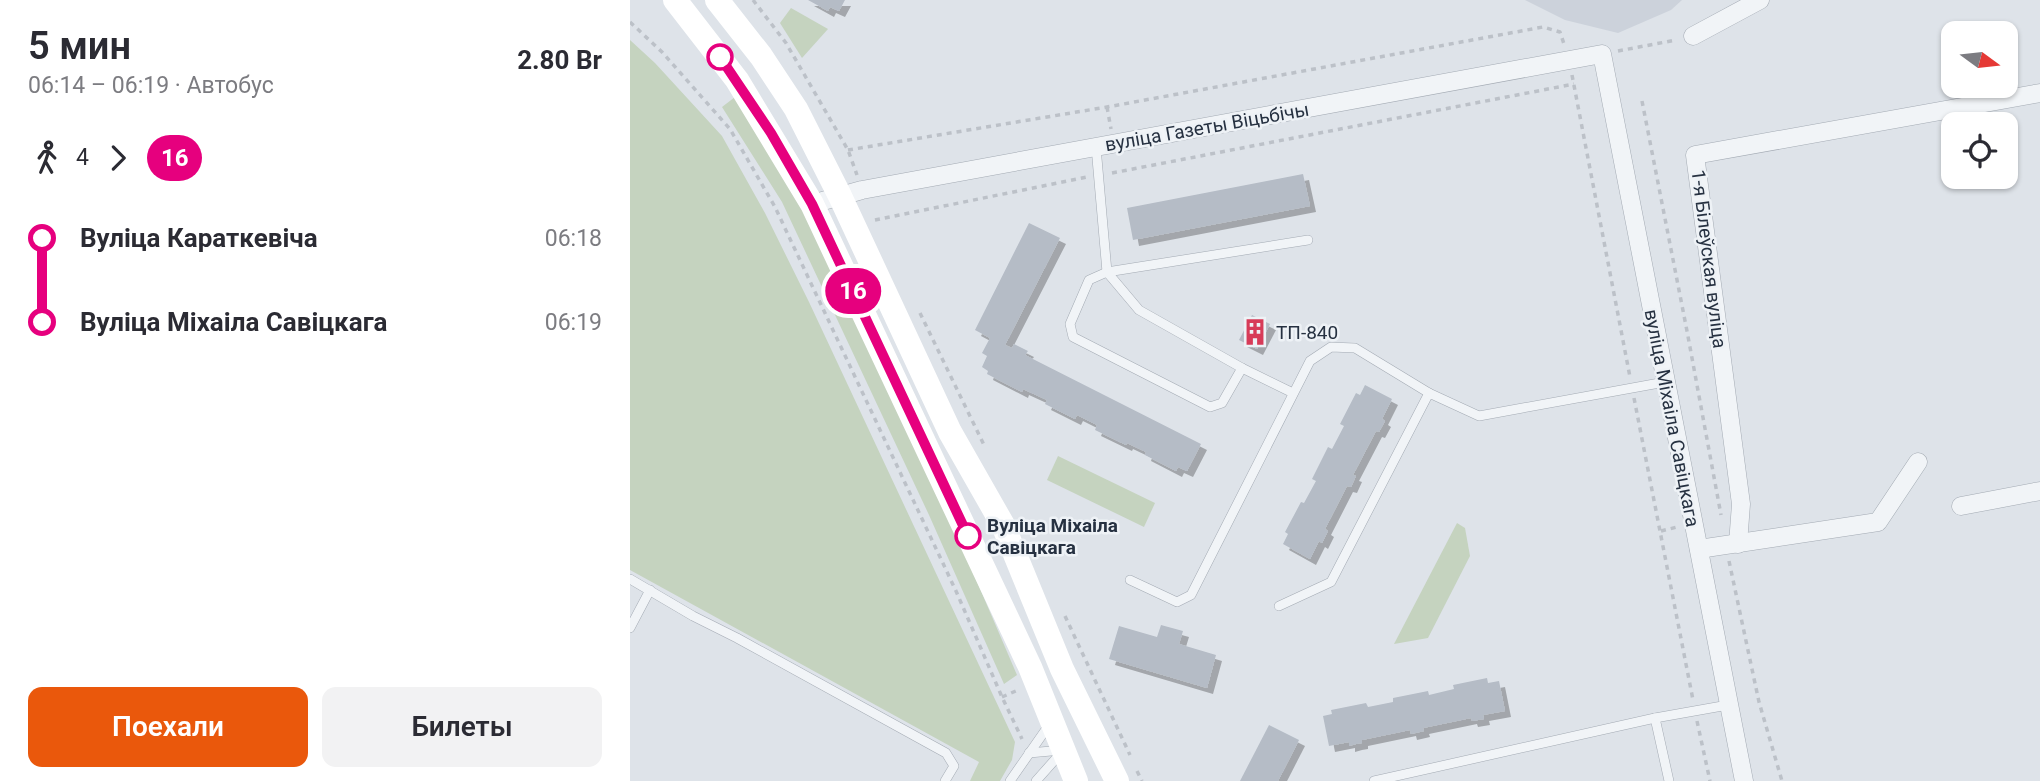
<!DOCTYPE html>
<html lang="ru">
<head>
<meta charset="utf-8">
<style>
	:root { --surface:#fff; --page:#f2f2f3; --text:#2b2b33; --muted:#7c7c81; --accent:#ea580c }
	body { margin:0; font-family:Roboto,sans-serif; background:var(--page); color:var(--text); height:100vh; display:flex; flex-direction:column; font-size:26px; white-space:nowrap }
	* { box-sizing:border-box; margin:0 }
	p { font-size:23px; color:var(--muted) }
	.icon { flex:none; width:38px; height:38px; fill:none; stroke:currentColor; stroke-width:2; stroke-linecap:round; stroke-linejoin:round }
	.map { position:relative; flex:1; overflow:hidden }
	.panel { display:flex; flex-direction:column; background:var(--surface); width:630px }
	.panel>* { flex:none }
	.badge { padding:0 14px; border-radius:23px; font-size:24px; line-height:46px }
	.needle { width:46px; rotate:105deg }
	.fabs { position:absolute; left:1311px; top:21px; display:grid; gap:14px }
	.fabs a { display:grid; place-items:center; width:77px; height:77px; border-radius:14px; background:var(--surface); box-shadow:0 2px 5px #0004; font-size:35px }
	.map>.badge { position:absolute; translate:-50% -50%; box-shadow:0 0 0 4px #fff }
	.legs { display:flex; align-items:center; gap:10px; height:77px; padding:0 28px; font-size:23px }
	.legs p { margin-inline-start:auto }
	.head { display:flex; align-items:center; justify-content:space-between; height:119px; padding:0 28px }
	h1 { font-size:38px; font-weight:600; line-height:52px }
	.action { display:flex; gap:14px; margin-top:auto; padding:14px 28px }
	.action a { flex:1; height:80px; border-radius:14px; background:var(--accent); color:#fff; font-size:28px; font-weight:600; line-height:80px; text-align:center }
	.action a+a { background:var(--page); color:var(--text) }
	ul { padding:0 28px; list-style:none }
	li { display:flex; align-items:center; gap:24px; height:84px; font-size:26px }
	li i { display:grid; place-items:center; width:10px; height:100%; margin:0 9px; background:currentColor }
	li i::after { content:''; width:18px; height:18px; margin:-9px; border:5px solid; border-radius:50%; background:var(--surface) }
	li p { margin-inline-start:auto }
	li:first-child i { background:linear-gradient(#0000 50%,currentColor 0) }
	li:last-child i { background:linear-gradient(currentColor 50%,#0000 0) }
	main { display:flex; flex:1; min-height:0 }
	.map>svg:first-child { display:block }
</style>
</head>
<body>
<main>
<section class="panel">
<div class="head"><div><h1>5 мин</h1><p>06:14 – 06:19 · Автобус</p></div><b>2.80 Br</b></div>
<div class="legs"><svg class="icon" aria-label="walk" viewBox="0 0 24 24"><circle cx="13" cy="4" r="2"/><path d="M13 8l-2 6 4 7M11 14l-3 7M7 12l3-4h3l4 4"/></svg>4<svg class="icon" aria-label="forward" viewBox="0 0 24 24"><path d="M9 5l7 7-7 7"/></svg><b class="badge" style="background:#e6007e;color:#fff">16</b></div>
<ul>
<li><i style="color:#e6007e"></i><b>Вуліца Караткевіча</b><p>06:18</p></li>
<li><i style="color:#e6007e"></i><b>Вуліца Міхаіла Савіцкага</b><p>06:19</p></li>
</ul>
<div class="action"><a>Поехали</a><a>Билеты</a></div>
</section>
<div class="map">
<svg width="1410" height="781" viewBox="0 0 1410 781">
	<defs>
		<filter id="shadow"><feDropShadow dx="6" dy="6" stdDeviation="0" flood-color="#0004"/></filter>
	</defs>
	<rect width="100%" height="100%" fill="#dee3e9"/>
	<polygon fill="#ccd2db" points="895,0 1052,0 1041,10 988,33 935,20"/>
	<g fill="#c5d3bf">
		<polygon points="161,8 198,29 172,58 150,23"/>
		<polygon points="0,40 25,63 92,136 135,213 179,302 385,742 382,760 370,781 340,781 349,762 0,570"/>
		<polygon points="105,97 168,194 315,507 387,675 374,684 299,515 152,202 92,107"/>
		<polygon points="428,456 525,503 514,527 417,480"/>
		<polygon points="827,523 835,528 840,556 798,638 764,644"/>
	</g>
	<g fill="#b5bcc6" filter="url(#shadow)">
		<polygon points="178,0 215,0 209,11 200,7 198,11"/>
		<polygon points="673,174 680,206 503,240 497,208"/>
		<polygon points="399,223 430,238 375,345 382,348 384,344 398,351 395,355 571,444 557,471 548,467 546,471 515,455 516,452 497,443 496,445 465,430 467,425 447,415 445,419 415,404 417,400 393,389 392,392 357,374 358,371 352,367 357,356 352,353 360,338 345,330"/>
		<polygon points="622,315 640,324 627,349 609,340"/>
		<polygon points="735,385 762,399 752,419 755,421 749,432 746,431 723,475 726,476 721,487 717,486 695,529 698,531 692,543 689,541 680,559 653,544 658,534 655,532 671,502 674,503 686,481 682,479 698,447 702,449 714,426 710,424 726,393 730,395"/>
		<polygon points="531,625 553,631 549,644 586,655 577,688 479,659 489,626 527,637"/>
		<polygon points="857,678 858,683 869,681 875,711 853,715 854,719 842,721 841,718 793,728 794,731 781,734 780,730 732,740 732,743 726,744 719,746 719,742 699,746 693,716 702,714 701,710 736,703 738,707 763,702 763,698 798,691 799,695 824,689 823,685"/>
		<polygon points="639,725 669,740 648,781 610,781"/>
	</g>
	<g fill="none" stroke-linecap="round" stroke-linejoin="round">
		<defs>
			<g id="service">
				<polyline points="466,147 477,272 509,310 612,368 663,393"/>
				<polyline points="612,368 592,403 580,407 443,337 440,324 459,280 477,272 678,240"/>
				<polyline points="0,579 63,616 107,638 316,753 324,766 315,781"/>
				<polyline points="500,580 547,602 561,595 680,361 701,347 725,348 799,393"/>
				<polyline points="649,606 701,582 799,393 849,416 1035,382"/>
				<polyline points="0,628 20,590"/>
				<polyline points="1025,718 1039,781"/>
				<polyline points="399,753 432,750"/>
				<polyline points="380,781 419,725"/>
				<polyline points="406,781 430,754"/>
				<polyline points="744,781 1025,718 1098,705"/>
			</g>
			<g id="minor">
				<polyline points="1063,36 1130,0"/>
				<polyline points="182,204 232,190 972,54 1114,781"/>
				<polyline points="1331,506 1410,491"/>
				<polyline points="1108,544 1111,504 1065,155 1410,93"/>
				<polyline points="1069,549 1248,522 1288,462"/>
			</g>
		</defs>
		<use href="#service" stroke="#a3aab3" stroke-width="10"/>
		<use href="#minor" stroke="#a3aab3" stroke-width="19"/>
		<g stroke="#bcc1c8" stroke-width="3.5" stroke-dasharray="5 5" stroke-linecap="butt">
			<polyline points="123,0 156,43 218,150 227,175"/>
			<polyline points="0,22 32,52 100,129 145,207 326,591 372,697 392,739"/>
			<polyline points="988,51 1046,40"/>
			<polyline points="942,75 1000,377"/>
			<polyline points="1012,101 1057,331 1091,515"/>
			<polyline points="477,107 481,129"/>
			<polyline points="218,150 477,107 913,27 930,32 934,44"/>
			<polyline points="482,173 944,84"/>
			<polyline points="245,220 457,177"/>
			<polyline points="290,313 355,447"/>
			<polyline points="1004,398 1063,700"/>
			<polyline points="1031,531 1047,527"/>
			<polyline points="1099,561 1129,702 1152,781"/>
			<polyline points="435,616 500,755"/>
			<polyline points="372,697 388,690"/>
			<polyline points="1067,721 1080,781"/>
			<polyline points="507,771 512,781"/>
		</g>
		<use href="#service" stroke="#f1f4f7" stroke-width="9"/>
		<use href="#minor" stroke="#f1f4f7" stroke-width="18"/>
		<g stroke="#fff" stroke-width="24">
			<polyline points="45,0 107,80 182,204 400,667 446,781"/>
			<polyline points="87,0 131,56 166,109 210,196 320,432 373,525 432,669 487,781"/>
		</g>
	</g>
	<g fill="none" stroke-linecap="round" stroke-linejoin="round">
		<defs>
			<polyline id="line-1" points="90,57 141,133 182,204 338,536"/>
		</defs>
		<use href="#line-1" stroke="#fff" stroke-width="16"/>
		<use href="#line-1" stroke="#e6007e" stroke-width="10"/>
	</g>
	<defs>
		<symbol id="building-bare" viewBox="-9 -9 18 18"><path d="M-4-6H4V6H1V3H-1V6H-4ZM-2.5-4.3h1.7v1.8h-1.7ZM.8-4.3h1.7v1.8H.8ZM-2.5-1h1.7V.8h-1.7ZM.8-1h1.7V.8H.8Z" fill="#d73b58" stroke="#eef2f6" stroke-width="2.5" paint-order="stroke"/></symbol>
	</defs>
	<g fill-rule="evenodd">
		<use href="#building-bare" x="606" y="313" width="38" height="38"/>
	</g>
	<g fill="#fff" stroke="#e6007e" stroke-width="3.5">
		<circle cx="90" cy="57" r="12"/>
		<circle cx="338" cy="536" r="12"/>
	</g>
	<g text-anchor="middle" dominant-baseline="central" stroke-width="5" stroke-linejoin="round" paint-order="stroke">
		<g font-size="19" fill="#263141" stroke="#eef2f6">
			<text transform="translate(577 127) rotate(-10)">вуліца Газеты Віцьбічы</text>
			<text transform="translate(1079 259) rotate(83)">1-я Білеўская вуліца</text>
			<text transform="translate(1042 418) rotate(79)">вуліца Міхаіла Савіцкага</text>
		</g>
		<g font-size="19" fill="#263141" stroke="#eef2f6" text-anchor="start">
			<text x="646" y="332">ТП-840</text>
		</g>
		<g font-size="19" font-weight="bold" fill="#263141" stroke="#eef2f6" text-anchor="start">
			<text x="357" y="525">Вуліца Міхаіла<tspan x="357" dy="22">Савіцкага</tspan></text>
		</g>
	</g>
</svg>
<div class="fabs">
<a><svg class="needle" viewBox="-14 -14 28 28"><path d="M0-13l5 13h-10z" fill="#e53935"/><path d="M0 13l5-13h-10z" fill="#7c7c81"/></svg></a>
<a><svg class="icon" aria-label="locate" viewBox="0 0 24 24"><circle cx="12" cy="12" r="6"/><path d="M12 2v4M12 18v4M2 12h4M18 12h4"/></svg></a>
</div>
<b class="badge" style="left:223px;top:291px;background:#e6007e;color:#fff">16</b>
</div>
</main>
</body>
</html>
